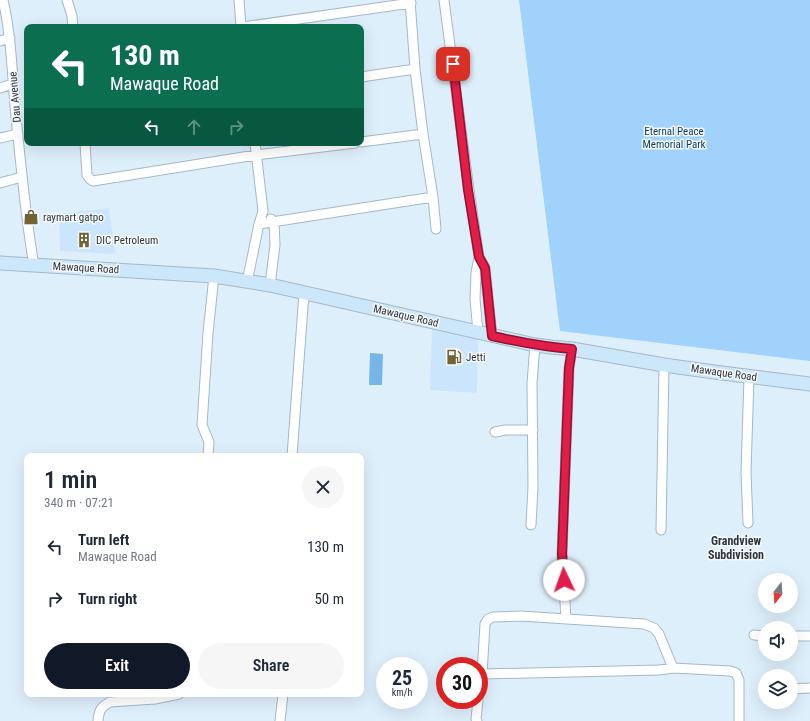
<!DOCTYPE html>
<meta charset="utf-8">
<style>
body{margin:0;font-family:"Roboto Condensed",sans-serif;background:#f6f6f7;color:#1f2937;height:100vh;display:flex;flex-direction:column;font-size:15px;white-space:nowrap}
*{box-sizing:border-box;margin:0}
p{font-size:13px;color:#747a83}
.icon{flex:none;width:22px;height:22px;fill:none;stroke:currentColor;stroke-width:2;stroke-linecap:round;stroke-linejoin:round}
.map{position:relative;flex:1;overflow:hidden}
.panel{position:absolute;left:24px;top:453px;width:340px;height:244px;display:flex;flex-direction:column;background:#fff;border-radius:8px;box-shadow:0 4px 16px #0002}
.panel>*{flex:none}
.hud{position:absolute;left:24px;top:24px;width:340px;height:122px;border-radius:8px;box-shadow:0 4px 16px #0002;background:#0b6e4f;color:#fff;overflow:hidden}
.needle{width:26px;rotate:197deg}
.buttons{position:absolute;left:758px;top:573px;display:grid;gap:8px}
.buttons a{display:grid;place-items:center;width:40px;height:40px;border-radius:50%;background:#fff;box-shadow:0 4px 16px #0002;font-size:20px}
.speed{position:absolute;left:376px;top:657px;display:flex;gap:8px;font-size:20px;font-weight:700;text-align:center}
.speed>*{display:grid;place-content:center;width:52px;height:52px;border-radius:50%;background:#fff;box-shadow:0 4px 16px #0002;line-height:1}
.speed small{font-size:10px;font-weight:400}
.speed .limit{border:6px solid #d22;background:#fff;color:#111}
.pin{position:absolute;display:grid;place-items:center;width:34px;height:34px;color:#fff;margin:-17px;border-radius:8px;box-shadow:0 2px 6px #0006}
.me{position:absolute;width:44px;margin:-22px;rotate:357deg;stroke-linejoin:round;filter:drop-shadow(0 0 3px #0008)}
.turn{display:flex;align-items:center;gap:14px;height:84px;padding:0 20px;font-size:18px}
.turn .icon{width:52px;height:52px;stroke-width:2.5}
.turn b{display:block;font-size:28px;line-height:34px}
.lanes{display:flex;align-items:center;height:38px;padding:0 20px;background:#0003;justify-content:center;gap:20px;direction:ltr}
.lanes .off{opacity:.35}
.round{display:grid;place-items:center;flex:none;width:42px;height:42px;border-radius:21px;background:#f6f6f7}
.summary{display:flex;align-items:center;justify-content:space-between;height:68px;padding:0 20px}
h1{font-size:24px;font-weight:600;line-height:30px}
.button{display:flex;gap:8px;margin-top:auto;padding:8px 20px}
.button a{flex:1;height:46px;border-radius:24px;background:#111827;color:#fff;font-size:16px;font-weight:600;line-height:46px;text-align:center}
.button a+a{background:#f6f6f7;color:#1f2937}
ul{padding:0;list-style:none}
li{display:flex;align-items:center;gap:12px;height:52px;padding:0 20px}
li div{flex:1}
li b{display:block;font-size:15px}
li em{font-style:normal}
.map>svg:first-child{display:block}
</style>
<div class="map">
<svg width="810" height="721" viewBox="0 0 810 721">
<rect width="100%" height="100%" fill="#deeffc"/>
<path fill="#cbe6fc" d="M 109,208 L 115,254 L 60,251 L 59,214 Z
M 432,329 L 478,338 L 477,393 L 430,390 Z"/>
<path fill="#a0d2fb" d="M 519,0 L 810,0 L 810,361 L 560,331 Z"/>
<path fill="#75b5e8" d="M 370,353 L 383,354 L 382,385 L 369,385 Z"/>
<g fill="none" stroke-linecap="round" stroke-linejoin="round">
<g stroke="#a4b8c8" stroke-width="11">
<path id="street" d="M 3,0 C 11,34 12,70 15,106 C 20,159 25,213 34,266
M 67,0 L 72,16 L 73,27
M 239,0 L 241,27
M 444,0 L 469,190 L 479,257 L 476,273 L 475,299 L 478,332
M 243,27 L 411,3
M 0,41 L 10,38
M 361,77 L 415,69
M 0,88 L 13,84
M 0,138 L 18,134
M 361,142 L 423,134
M 85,143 L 87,175 L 90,179 L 93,181 L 256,155 L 355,143
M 0,183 L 22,177
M 433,197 L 436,229
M 259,224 L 433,197 L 423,134 L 415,69 L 410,0
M 479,257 L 485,268 L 492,336
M 247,282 L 259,224 L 263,211 L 255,143
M 270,285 L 275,245 L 274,222 L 271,219
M 495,432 L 505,430 L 533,430
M 208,456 L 209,442 L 202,425 L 208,333 L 214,276
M 292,456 L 304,293
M 748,523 L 746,472 L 749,377
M 531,525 L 533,487 L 532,383 L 535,345
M 661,530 L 664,365
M 566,619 L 562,554 L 569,368 L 572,349
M 754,635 L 765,636
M 791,636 L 810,636
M 482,674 L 659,670 L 673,668 L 730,671 L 736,673 L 739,680 L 739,721
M 791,689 L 810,688
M 479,695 L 482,674 L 485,624 L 488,619 L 493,617 L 521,616 L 644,624 L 654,628 L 659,634 L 673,668
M 98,721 C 99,710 101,707 110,702 L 155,699 L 179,694
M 280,721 L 283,694
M 477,721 L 476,719 L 478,700"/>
</g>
<g stroke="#a4b8c8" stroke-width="15">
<path id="secondary" d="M 0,263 L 214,276 L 270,285 L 535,345 L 551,347 L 572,349 L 664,365 L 714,372 L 810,384"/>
</g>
<use href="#street" stroke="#fff" stroke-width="9"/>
<use href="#secondary" stroke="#cce6fa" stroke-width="13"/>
</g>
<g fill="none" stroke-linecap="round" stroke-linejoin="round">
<g stroke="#92132f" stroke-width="10">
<path id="route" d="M 453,64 L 468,190 L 479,257 L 485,268 L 492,336 C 519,342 545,347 572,349 L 569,368 L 562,554 L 564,580"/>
</g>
<use href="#route" stroke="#e11d48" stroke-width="7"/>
</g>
<defs>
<g id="shop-bare" transform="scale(1.2)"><path d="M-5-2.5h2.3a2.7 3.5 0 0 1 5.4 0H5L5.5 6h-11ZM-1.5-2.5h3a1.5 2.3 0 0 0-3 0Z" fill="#726330" stroke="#f6fafd" stroke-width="2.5" paint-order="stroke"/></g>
<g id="building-bare" transform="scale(1.2)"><path d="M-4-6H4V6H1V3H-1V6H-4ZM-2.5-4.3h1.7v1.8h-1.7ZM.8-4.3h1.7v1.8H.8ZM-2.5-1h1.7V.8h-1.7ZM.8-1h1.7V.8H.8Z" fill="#726330" stroke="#f6fafd" stroke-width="2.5" paint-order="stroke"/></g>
<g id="fuel-bare" transform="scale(1.2)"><path d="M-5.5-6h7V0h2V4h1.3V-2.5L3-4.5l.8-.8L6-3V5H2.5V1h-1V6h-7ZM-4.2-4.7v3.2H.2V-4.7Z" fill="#726330" stroke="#f6fafd" stroke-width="2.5" paint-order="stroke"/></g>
</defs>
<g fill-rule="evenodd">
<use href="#shop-bare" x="31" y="217"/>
<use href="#building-bare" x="84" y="240"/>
<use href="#fuel-bare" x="454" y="357"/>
</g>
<g text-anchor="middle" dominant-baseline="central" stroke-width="3" stroke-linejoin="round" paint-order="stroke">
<g font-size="11" fill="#2d353c" stroke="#f6fafd">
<text transform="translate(15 97) rotate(-95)">Dau Avenue</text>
<text transform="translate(86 268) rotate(3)">Mawaque Road</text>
<text transform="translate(406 316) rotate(13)">Mawaque Road</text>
<text transform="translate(724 373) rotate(8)">Mawaque Road</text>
</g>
<g font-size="11" fill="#083c5d" stroke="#f6fafd">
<text x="674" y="131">Eternal Peace<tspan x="674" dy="13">Memorial Park</tspan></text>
</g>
<g font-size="11" fill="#2d353c" stroke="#f6fafd" text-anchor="start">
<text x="43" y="217">raymart gatpo</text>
<text x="96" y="240">DIC Petroleum</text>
<text x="466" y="357">Jetti</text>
</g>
<g font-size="12" font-weight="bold" fill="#2d353c" stroke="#f6fafd">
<text x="736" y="541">Grandview<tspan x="736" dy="14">Subdivision</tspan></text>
</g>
</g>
</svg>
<div class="buttons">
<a><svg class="needle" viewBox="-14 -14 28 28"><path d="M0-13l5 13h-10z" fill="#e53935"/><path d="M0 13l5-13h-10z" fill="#747a83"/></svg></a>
<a><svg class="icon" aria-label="sound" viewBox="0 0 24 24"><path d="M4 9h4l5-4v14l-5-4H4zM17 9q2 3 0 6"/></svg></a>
<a><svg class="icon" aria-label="layers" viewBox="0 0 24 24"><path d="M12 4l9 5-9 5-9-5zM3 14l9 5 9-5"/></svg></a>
</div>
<div class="speed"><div>25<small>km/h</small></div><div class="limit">30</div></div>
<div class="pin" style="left:453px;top:64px;background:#d93025"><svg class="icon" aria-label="arrive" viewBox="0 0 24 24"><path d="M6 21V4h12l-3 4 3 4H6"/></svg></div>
<svg class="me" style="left:564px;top:580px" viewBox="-20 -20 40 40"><circle r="19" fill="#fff"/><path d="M0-13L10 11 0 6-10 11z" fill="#e11d48"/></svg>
<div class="hud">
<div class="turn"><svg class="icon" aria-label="left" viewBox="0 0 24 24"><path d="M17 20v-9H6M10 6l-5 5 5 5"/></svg><div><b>130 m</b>Mawaque Road</div></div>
<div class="lanes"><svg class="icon" aria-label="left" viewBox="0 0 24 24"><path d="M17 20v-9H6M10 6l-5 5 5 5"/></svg><svg class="icon off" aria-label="ahead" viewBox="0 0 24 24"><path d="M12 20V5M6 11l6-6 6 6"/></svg><svg class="icon off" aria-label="right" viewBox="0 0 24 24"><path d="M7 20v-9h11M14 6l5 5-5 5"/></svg></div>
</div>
<section class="panel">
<div class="summary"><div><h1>1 min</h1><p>340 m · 07:21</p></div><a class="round"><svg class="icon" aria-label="close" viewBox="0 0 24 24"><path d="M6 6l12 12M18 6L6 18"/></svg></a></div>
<ul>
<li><svg class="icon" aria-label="left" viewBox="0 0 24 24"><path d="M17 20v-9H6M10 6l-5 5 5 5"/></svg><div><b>Turn left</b><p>Mawaque Road</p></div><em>130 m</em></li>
<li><svg class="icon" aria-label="right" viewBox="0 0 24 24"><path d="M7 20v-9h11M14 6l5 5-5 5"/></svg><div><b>Turn right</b></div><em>50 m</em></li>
</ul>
<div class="button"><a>Exit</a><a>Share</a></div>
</section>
</div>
